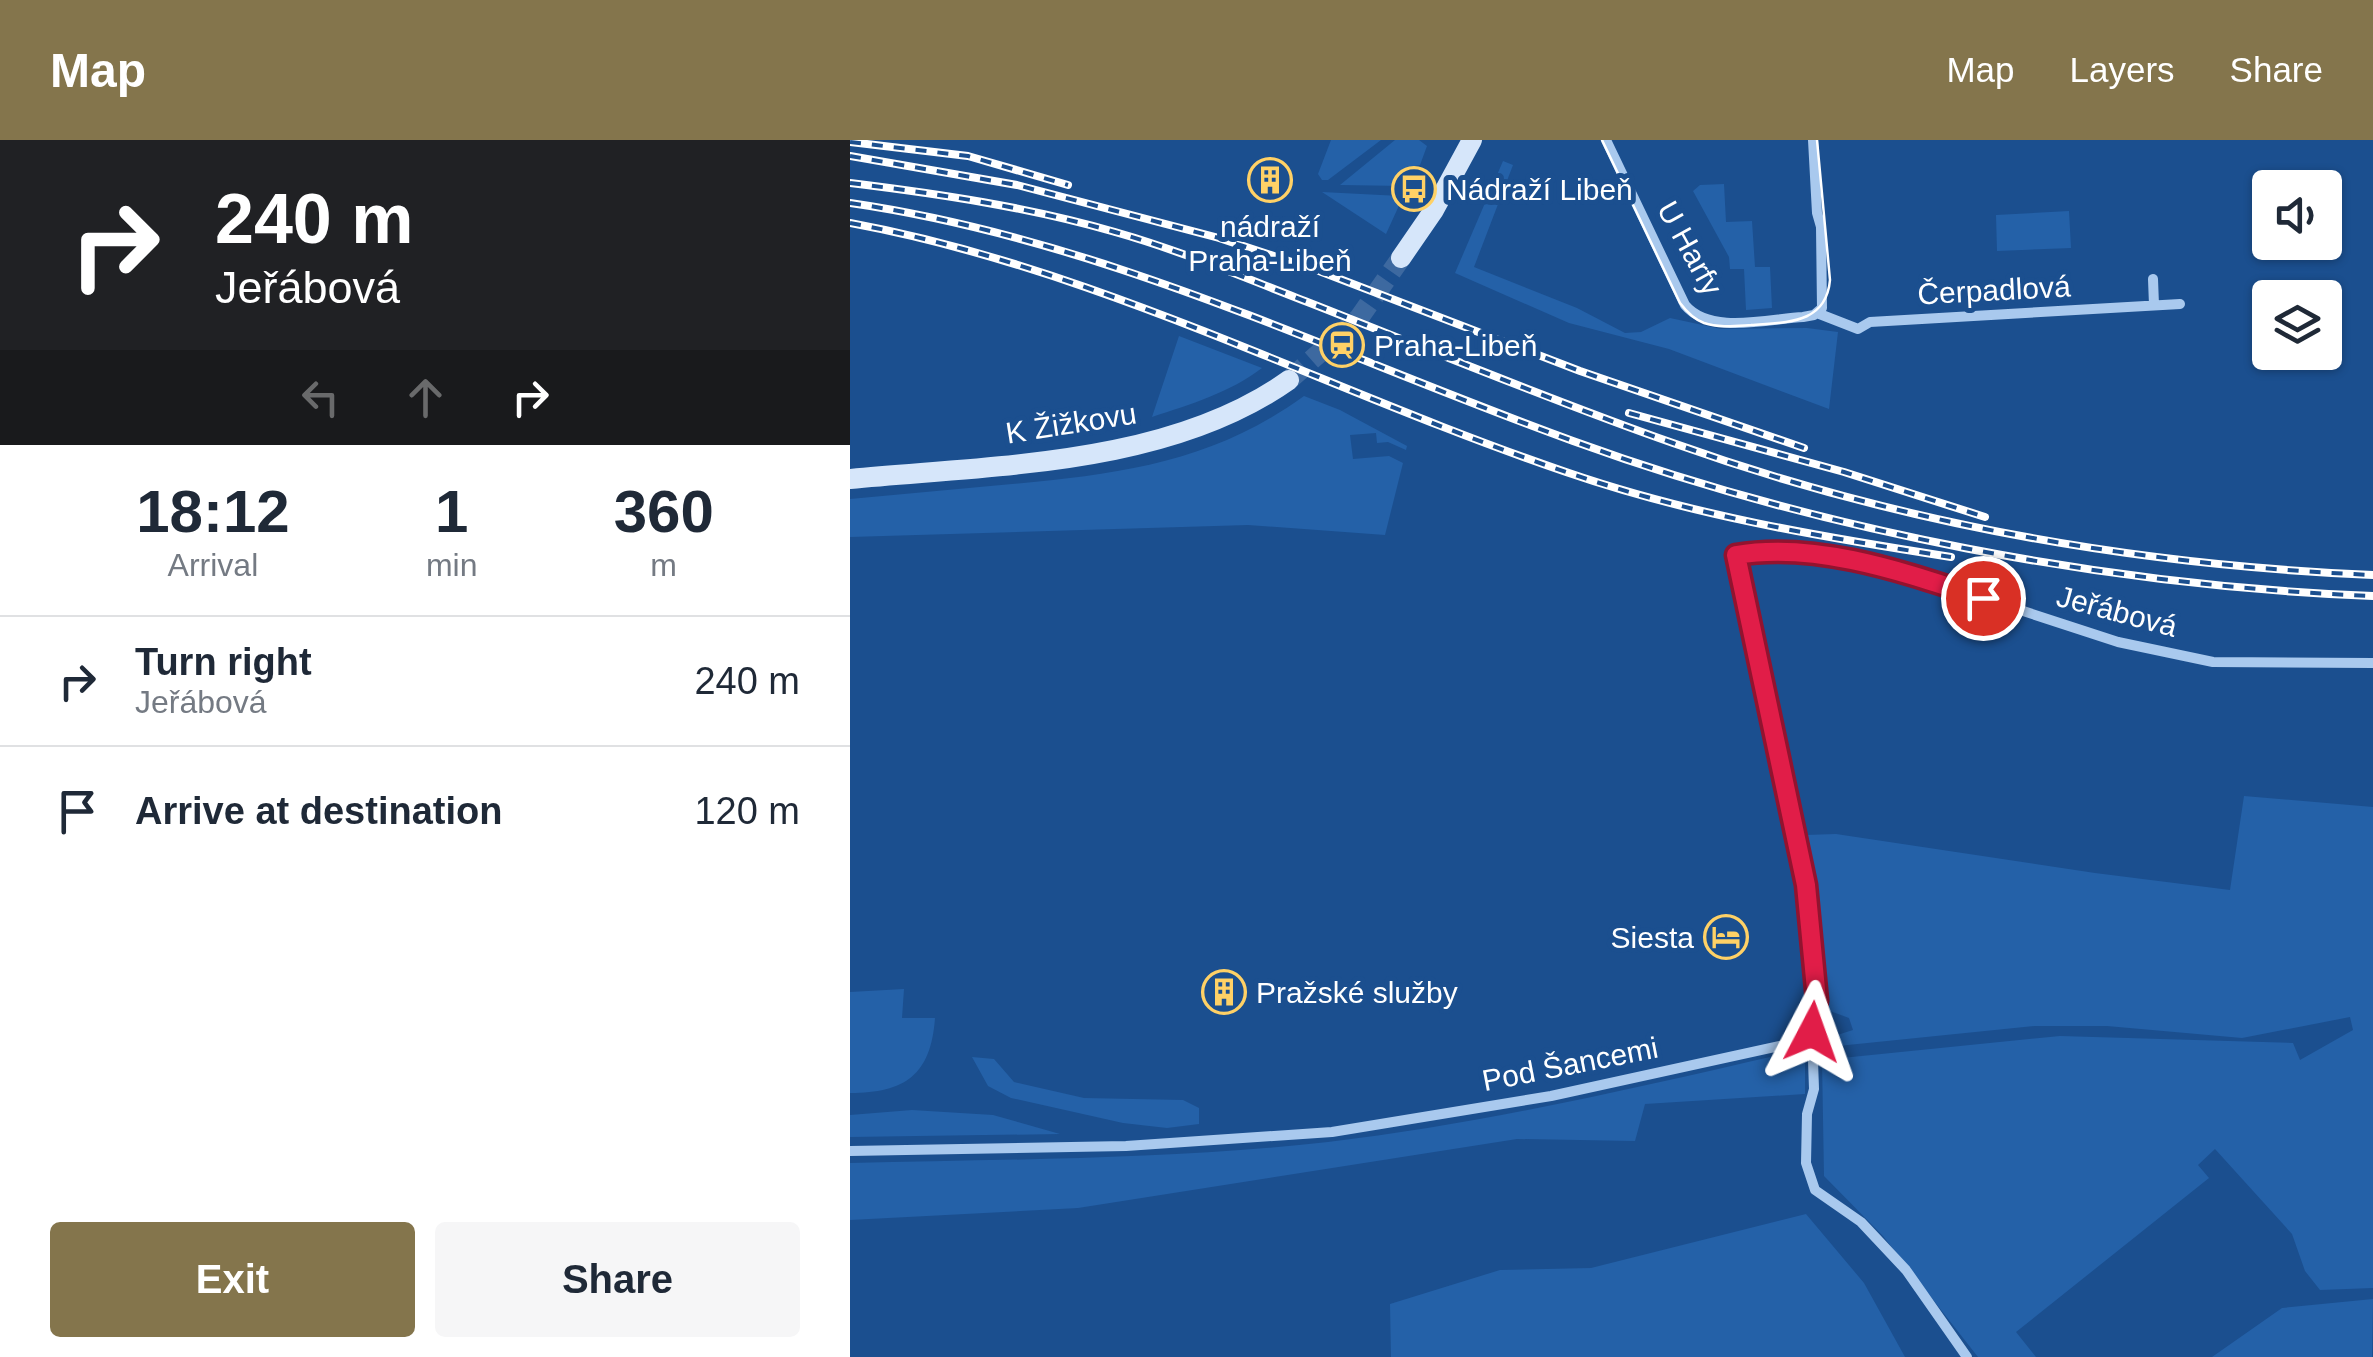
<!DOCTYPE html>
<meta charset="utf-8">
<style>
body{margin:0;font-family:Helvetica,sans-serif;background:#f6f6f7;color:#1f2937;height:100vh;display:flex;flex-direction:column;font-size:38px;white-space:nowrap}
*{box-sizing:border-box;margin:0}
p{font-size:32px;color:#747a83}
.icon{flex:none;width:55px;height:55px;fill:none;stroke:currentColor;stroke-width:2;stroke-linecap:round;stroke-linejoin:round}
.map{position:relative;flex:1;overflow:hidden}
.details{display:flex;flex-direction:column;background:#fff;width:850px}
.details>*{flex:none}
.hud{background:#202124;color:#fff;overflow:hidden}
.tools{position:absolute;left:1402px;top:30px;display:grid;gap:20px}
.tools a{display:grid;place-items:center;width:90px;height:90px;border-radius:10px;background:#fff;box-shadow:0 2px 8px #0004;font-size:50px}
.pin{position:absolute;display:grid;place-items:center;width:85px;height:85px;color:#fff;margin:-42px;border:5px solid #fff;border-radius:50%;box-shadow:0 2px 10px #0007}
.me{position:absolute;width:110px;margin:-55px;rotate:4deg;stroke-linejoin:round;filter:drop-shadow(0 0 8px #0008)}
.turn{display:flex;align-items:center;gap:35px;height:210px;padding:0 50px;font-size:45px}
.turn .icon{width:130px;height:130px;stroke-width:2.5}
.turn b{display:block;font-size:70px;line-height:85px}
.lanes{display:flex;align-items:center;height:95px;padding:0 50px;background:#0003;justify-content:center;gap:50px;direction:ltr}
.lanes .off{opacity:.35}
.eta{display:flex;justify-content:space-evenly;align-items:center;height:170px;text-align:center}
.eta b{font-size:60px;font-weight:700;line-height:70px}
.cta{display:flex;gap:20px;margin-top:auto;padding:20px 50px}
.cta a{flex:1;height:115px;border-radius:10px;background:#84754c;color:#fff;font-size:40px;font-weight:700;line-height:115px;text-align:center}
.cta a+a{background:#f6f6f7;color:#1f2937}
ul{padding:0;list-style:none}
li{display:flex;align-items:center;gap:30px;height:130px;padding:0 50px;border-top:2px solid #e0e1e3}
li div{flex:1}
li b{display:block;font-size:38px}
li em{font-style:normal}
header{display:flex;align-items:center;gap:60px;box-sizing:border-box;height:140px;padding:0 50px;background:#84754c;color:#fff}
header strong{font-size:48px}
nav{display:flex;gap:55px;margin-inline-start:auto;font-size:35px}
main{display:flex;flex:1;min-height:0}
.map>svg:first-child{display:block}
</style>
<header>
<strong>Map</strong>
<nav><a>Map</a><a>Layers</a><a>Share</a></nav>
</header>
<main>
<section class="details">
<div class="hud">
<div class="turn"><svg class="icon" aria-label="right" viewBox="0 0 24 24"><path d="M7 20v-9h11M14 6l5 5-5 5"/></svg><div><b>240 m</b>Jeřábová</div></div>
<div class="lanes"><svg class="icon off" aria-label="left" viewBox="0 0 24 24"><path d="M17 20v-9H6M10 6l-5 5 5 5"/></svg><svg class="icon off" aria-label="ahead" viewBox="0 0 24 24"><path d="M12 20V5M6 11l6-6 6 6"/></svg><svg class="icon" aria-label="right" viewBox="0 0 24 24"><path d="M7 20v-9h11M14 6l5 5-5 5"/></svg></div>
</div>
<div class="eta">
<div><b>18:12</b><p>Arrival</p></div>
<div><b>1</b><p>min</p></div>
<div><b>360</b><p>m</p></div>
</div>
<ul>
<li><svg class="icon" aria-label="right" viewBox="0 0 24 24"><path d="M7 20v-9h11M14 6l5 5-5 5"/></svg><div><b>Turn right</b><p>Jeřábová</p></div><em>240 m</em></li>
<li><svg class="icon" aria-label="arrive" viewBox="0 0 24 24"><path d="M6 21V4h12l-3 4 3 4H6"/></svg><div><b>Arrive at destination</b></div><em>120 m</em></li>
</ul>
<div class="cta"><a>Exit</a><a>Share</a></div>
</section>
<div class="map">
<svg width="1523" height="1217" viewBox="0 0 1523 1217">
<rect width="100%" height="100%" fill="#1b4f8f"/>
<path fill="#2461a8" d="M 481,0 L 531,0 L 478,40 L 472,40 L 468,34 Z
M 545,0 L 569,0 L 577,6 L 570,25 L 564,26 L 555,46 L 490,45 Z
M 653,21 L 663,25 L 624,127 L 727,168 L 775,193 L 791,192 L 820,178 L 871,189 L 957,188 L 988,192 L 979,269 L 819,209 L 719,183 L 605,133 Z
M 874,44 L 876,82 L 902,81 L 905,127 L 920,127 L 922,168 L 896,170 L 894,129 L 880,129 L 879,117 L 843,51 L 850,45 Z
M 472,52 L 550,56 L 552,59 L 536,94 Z
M 1219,71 L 1221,108 L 1147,111 L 1146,75 Z
M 329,196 L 412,228 C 379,253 341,264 302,277 Z
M 454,256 L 490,270 L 557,306 L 556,310 L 538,302 L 527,303 L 526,293 L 500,295 L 503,319 L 539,316 L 553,323 L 535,395 L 398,385 L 0,397 L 0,359 C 54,354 108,349 162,344 C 271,334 363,322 454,256 Z
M 1394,656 L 1523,667 L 1523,1148 L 1470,1150 L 1455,1131 L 1442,1094 L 1365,1009 L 1348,1025 L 1359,1038 L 1166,1192 L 1186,1217 L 1128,1217 L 1033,1096 L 974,1036 L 972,920 L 1210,896 L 1443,903 L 1450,920 L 1503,890 L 1500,877 L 1392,898 L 1257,886 L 1185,886 L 978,907 L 965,902 L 1003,890 L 999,878 L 980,871 L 973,860 L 955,695 L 986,694 L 1245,733 L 1380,750 Z
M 54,849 L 52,878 L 85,878 C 81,935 55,953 0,953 L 0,852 Z
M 955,909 L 955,954 L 795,964 L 785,1001 L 667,999 L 228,1068 L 0,1080 L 0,1023 C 159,1019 320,1020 478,1002 C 640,983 797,945 955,909 Z
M 122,917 L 144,919 L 164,942 L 234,958 L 333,960 L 349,968 L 349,984 L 317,988 L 273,983 L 161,958 L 138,946 Z
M 62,970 L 143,975 L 210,994 L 0,997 L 0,975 Z
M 956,1074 L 1014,1143 L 1055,1217 L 541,1217 L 540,1164 L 650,1130 L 741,1128 Z
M 1523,1159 L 1522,1217 L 1362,1217 L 1432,1168 Z"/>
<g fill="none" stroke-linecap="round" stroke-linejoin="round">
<path stroke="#3d69a0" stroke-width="20" stroke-dasharray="20 10" stroke-linecap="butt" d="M 439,240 L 509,178 L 551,118"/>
<path stroke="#a9c9ee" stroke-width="10" d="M 756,0 L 835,165 C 860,195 918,179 953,177 L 964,175 L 972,168 L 971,87 L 967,73 L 963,0
M 1303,139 L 1304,165
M 967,173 L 1008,189 L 1020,182 L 1330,164
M 0,1011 L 276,1006 L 482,992 L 701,956 L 939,904 L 962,892
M 1117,1217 L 1056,1130 L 1011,1082 L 965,1050 L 956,1023 L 957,974 L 964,949 L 962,892 L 967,860 L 956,745 L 886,415 L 918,410 L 1032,425 L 1268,502 L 1363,522 L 1523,523"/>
<path stroke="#d6e6fa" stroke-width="20" d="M 551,118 L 584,70 L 622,0
M 0,339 C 143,325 318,326 439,240"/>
<path stroke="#fff" stroke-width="2.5" d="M 752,0 L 830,163 C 836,171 843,179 854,183 C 869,188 885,186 901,185 C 935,182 976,185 980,140 L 967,0"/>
<g stroke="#fff" stroke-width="8">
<path id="rail" d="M 0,2 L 118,16 L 218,45
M 0,16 L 167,45 L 369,98 L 469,131 L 730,231 L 954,308
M 0,43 C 90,54 178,67 265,92 C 332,111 395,138 460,163 C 580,210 700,260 823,303 C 1047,383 1285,425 1523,435
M 0,63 C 256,100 482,214 723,301 C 971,391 1259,446 1523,456
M 0,83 C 250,129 477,251 716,332 C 841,375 971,397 1101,417
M 779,273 L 994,332 L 1135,377"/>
</g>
<use href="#rail" stroke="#1b4f8f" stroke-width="4" stroke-dasharray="11" stroke-linecap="butt"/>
</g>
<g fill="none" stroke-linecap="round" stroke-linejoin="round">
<g stroke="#92132f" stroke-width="25">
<path id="route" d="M 962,892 L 967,860 L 956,745 L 886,415 C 967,401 1056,433 1133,458"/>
</g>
<use href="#route" stroke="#e11d48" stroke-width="18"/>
</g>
<defs>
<g id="building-ring" transform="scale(2.25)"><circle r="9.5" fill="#1b4f8f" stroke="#ffd166" stroke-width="1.5"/><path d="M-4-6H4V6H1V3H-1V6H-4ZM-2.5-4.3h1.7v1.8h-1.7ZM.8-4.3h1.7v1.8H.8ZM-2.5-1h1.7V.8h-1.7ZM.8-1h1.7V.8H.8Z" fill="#ffd166"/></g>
<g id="bus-ring" transform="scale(2.25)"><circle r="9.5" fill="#1b4f8f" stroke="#ffd166" stroke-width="1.5"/><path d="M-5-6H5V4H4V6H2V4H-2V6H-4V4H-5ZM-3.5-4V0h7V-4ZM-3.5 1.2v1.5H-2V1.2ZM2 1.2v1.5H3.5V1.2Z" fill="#ffd166"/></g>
<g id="station-ring" transform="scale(2.25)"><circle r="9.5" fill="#1b4f8f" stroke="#ffd166" stroke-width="1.5"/><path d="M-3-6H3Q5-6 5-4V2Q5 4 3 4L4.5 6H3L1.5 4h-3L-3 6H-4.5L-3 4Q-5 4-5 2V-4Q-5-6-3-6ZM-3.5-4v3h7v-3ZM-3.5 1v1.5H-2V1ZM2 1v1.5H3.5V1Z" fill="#ffd166"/></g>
<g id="hotel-ring" transform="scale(2.25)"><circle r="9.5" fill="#1b4f8f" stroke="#ffd166" stroke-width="1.5"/><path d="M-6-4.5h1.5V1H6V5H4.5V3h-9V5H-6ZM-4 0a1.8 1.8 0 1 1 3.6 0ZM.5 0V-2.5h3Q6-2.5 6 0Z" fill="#ffd166"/></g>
</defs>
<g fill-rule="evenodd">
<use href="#building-ring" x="420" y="40"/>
<use href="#bus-ring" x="564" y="49"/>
<use href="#station-ring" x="492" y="205"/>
<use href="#hotel-ring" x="876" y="797"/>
<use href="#building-ring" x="374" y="852"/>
</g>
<g text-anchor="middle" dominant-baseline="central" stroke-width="10" stroke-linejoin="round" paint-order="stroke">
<g font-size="30" fill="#fff" stroke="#1b4f8f" text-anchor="start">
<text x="596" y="49">Nádraží Libeň</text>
<text x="420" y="86" text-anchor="middle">nádraží<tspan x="420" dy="34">Praha-Libeň</tspan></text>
<text x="524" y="205">Praha-Libeň</text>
<text x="844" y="797" text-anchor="end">Siesta</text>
<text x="406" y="852">Pražské služby</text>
</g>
<g font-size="30" fill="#fff" stroke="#1b4f8f">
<text transform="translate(840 108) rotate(61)">U Harfy</text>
<text transform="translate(1144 150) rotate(-3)">Čerpadlová</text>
<text transform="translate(221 283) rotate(-9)">K Žižkovu</text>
<text transform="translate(1267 471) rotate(15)">Jeřábová</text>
<text transform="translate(720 924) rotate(-11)">Pod Šancemi</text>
</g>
</g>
</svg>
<div class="tools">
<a><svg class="icon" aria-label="sound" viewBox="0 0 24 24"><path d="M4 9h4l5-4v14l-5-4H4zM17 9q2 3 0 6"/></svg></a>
<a><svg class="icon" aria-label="layers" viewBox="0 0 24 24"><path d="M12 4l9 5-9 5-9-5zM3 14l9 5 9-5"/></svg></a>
</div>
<div class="pin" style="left:1133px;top:458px;background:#d93025"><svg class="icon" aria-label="arrive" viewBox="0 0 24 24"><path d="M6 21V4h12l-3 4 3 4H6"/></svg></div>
<svg class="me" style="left:962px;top:892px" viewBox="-20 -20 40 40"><path d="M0-17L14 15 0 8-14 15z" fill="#e11d48" stroke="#fff" stroke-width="4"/></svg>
</div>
</main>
